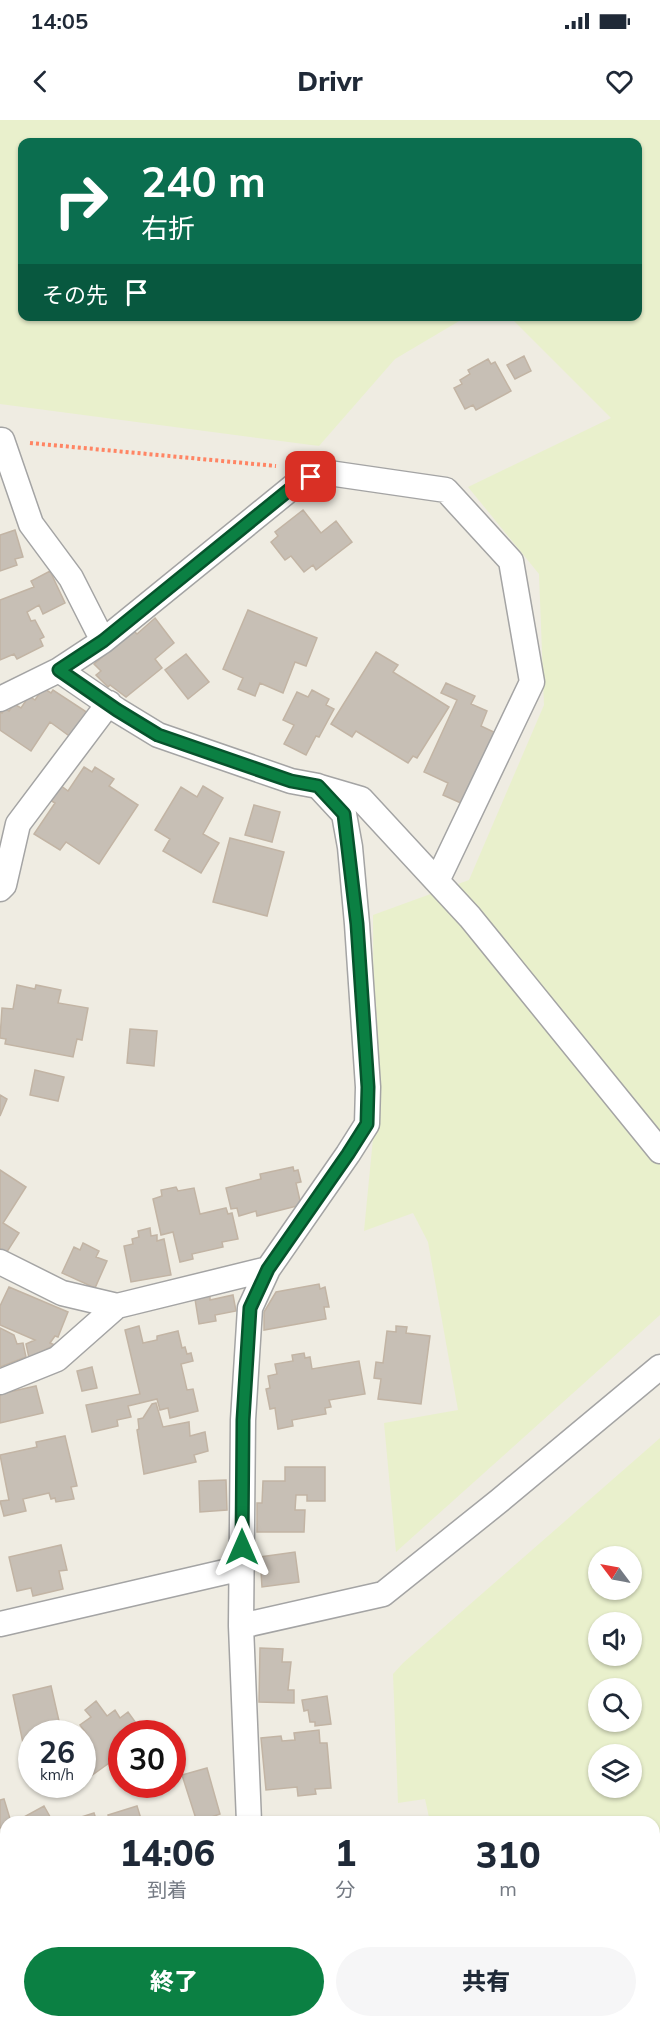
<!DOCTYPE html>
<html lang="ja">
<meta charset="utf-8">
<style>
body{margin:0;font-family:Mulish,"Noto Sans JP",sans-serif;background:#f6f6f7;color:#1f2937;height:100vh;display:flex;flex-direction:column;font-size:22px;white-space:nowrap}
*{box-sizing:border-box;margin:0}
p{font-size:20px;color:#747a83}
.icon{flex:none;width:33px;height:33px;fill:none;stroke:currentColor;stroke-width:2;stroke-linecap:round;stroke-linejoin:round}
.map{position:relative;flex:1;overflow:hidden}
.drawer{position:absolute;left:0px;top:1696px;width:660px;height:212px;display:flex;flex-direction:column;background:#fff;border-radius:18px 18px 0 0;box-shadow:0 2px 4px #0004}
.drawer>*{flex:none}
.top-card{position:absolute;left:18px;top:18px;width:624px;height:183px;border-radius:12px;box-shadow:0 2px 4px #0004;background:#0b6e4f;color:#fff;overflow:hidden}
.needle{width:39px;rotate:302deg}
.controls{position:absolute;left:588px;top:1426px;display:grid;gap:12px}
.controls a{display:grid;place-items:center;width:54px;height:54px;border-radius:50%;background:#fff;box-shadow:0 2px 4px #0004;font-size:30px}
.speed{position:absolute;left:18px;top:1600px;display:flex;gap:12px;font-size:30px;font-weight:700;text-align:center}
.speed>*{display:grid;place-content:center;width:78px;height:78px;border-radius:50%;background:#fff;box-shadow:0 2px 4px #0004;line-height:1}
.speed small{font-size:15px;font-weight:400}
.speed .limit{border:9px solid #d22;background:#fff;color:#111}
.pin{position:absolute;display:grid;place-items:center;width:51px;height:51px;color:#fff;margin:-26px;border-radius:12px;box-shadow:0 3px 9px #0006}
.me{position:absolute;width:66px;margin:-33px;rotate:0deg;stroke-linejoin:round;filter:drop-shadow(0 0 4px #0008)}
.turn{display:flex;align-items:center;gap:21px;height:126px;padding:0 24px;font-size:27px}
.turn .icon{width:78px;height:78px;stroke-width:2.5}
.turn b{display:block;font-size:42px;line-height:51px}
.then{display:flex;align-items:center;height:57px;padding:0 24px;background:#0003;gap:12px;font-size:22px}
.eta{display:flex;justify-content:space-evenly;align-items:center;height:102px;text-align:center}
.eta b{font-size:36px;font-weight:800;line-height:42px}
.button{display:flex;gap:12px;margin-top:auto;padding:12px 24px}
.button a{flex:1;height:69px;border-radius:36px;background:#0b8043;color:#fff;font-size:24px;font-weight:800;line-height:69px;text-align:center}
.button a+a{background:#f6f6f7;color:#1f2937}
.status{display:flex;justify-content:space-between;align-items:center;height:42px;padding:0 30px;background:#fff;direction:ltr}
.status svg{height:16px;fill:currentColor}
header{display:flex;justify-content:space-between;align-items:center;height:78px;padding:0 24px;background:#fff;font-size:27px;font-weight:800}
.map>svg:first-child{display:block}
</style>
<div class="status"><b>14:05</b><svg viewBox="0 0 49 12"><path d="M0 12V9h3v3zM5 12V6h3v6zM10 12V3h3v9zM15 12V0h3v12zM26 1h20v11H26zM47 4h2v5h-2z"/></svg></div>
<header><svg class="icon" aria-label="back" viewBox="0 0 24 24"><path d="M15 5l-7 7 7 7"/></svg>Drivr<svg class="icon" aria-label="heart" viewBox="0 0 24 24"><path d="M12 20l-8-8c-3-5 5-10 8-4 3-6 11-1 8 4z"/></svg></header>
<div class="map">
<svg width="660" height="1907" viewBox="0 0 660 1907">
<rect width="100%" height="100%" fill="#efece2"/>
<path fill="#e9f0cc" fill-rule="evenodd" d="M 0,0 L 660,0 L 660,1195 L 396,1432 L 384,1303 L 458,1290 L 428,1122 L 413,1093 L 364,1111 L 374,1008 L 373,795 L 469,760 L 544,585 L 539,454 L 468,367 L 611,298 L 510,197 L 638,196 L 638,22 L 22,22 L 22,196 L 466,197 L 395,239 L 319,326 L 0,284 Z
M 660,1318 L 660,1907 L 318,1907 L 317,1902 L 654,1902 L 654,1702 L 430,1702 L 425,1679 L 398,1683 L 393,1554 L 403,1543 ZM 598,1437 L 632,1437 L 632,1470 L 598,1470 ZM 598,1503 L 632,1503 L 632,1536 L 598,1536 ZM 598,1569 L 632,1569 L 632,1602 L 598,1602 ZM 598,1635 L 632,1635 L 632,1668 L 598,1668 Z
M 6,1830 L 6,1902 L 83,1902 L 83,1907 L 0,1907 L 0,1833 Z"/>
<path fill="#c7bfb5" stroke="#c2b4a4" stroke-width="1.5" d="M 524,236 L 531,251 L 515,259 L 507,245 Z
M 488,239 L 491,244 L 495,242 L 511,271 L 476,290 L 473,285 L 465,289 L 454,268 L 462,264 L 460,260 L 470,254 L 468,250 Z
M 303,390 L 321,413 L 336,401 L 352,422 L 316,450 L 313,445 L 304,452 L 291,436 L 285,440 L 271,422 L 278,416 L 275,412 Z
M 15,410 L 23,437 L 15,439 L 17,445 L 0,451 L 0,415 Z
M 50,451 L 65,483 L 43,494 L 39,485 L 27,492 L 31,501 L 35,500 L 44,517 L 40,519 L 43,526 L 17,539 L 14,534 L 0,540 L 0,480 L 34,467 L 31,461 Z
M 248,490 L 317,518 L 306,546 L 295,542 L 283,573 L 260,563 L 255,576 L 238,569 L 243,558 L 223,549 Z
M 155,498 L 174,523 L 155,539 L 162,548 L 126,577 L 110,565 L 108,567 L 96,555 L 101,551 L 94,544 L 134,511 L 137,514 Z
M 376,532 L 398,545 L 393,552 L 449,587 L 417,638 L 413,636 L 408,643 L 356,611 L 352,617 L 331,604 Z
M 186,534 L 209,562 L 188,579 L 165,550 Z
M 446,563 L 475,576 L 471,584 L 487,591 L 481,606 L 496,613 L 463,684 L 443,675 L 448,663 L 424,652 L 457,580 L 441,573 Z
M 43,568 L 51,573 L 53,570 L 88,593 L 72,618 L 50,602 L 31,631 L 0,610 L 0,592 L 2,593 L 5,589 L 9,591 L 14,584 L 21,588 L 29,576 L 35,580 Z
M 312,570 L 329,579 L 326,585 L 334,589 L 319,617 L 316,616 L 306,635 L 284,624 L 294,605 L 283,600 L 297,572 L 308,577 Z
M 84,647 L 92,652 L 95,647 L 114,659 L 109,666 L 138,685 L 99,744 L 66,722 L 60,730 L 34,714 L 55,683 L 50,680 L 60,665 L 68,671 Z
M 203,666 L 223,678 L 203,714 L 219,723 L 201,753 L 163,731 L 170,719 L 155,710 L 181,667 L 197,677 Z
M 254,685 L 280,692 L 272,722 L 245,715 Z
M 230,718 L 284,732 L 267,796 L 213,782 Z
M 17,865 L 35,869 L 36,865 L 61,870 L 58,883 L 88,888 L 82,920 L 77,919 L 73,937 L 5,924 L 6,919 L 0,918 L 2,888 L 13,889 Z
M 130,909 L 157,911 L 154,946 L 127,943 Z
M 35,950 L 64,957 L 58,981 L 30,975 Z
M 0,975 L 7,979 L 0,996 Z
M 293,1047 L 294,1051 L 298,1050 L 301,1062 L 296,1063 L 301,1085 L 257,1096 L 256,1091 L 239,1096 L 237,1088 L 231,1089 L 226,1068 L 261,1059 L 260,1054 Z
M 0,1050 L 26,1067 L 3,1103 L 19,1113 L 5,1135 L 0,1131 Z
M 176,1067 L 178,1071 L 194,1068 L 200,1094 L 226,1088 L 228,1094 L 232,1093 L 238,1119 L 222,1122 L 223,1127 L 192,1134 L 193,1139 L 180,1142 L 173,1112 L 161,1115 L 153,1079 L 162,1076 L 161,1070 Z
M 150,1108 L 151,1116 L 157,1115 L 157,1121 L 164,1119 L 171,1155 L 131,1162 L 124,1126 L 133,1124 L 132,1119 L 139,1117 L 138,1111 Z
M 83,1123 L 99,1131 L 96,1137 L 107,1141 L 95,1168 L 62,1153 L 74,1127 L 80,1130 Z
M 319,1164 L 320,1169 L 325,1167 L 329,1187 L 324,1187 L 326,1199 L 264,1210 L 264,1192 L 276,1172 Z
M 9,1167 L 68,1192 L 58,1217 L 55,1216 L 50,1223 L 55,1225 L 29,1238 L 26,1224 L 35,1220 L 0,1205 L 0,1186 Z
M 233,1175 L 236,1191 L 215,1195 L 216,1201 L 199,1204 L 195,1179 L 210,1176 L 210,1180 Z
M 139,1206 L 143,1223 L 157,1220 L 157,1216 L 178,1211 L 182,1228 L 185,1227 L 187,1234 L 191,1233 L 193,1241 L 181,1244 L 187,1270 L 193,1269 L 198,1291 L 170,1298 L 168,1288 L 160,1290 L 157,1279 L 128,1286 L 131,1297 L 117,1300 L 118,1306 L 92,1312 L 86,1285 L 140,1274 L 125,1210 Z
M 396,1206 L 407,1207 L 406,1213 L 430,1216 L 421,1284 L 378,1279 L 381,1259 L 374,1258 L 376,1242 L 383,1243 L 387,1211 L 396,1212 Z
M 0,1208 L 14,1215 L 17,1224 L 23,1223 L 26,1237 L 0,1247 Z
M 304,1233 L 305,1238 L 310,1237 L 312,1249 L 359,1241 L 365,1274 L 329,1280 L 331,1287 L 325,1288 L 326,1294 L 292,1300 L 293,1306 L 278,1309 L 275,1288 L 270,1289 L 266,1269 L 270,1268 L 268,1256 L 277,1254 L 275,1244 L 293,1241 L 292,1235 Z
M 92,1247 L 97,1268 L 82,1271 L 77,1251 Z
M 36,1266 L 43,1293 L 0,1303 L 0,1274 Z
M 156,1283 L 163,1307 L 189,1302 L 190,1316 L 205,1312 L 208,1331 L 194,1335 L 196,1342 L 144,1354 L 137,1310 L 139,1309 L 138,1299 L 143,1298 L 152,1284 Z
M 65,1316 L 77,1366 L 71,1367 L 74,1379 L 56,1382 L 55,1378 L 51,1379 L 49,1373 L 23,1379 L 26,1391 L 4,1396 L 0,1381 L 9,1380 L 0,1335 L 37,1327 L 36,1322 Z
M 285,1347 L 325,1347 L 325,1381 L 307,1381 L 307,1375 L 296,1375 L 295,1390 L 305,1390 L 304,1412 L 257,1412 L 257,1383 L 262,1383 L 263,1361 L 285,1361 Z
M 226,1360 L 227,1390 L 200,1392 L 199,1361 Z
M 61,1425 L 67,1450 L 59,1451 L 63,1469 L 33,1476 L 31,1468 L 17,1471 L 9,1437 Z
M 295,1432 L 299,1462 L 262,1467 L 260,1437 Z
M 260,1528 L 283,1529 L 282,1542 L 291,1542 L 288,1570 L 294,1570 L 294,1583 L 259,1582 Z
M 51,1566 L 62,1614 L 32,1614 L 32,1621 L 23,1623 L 13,1575 Z
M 327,1576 L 331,1604 L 315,1606 L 315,1602 L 310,1602 L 308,1590 L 304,1591 L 302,1580 Z
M 96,1581 L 107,1596 L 115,1590 L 120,1598 L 128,1592 L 144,1614 L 122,1614 L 122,1640 L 119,1636 L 91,1656 L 88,1651 L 82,1655 L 82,1616 L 86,1613 L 80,1605 L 91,1597 L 85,1590 Z
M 319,1610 L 320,1623 L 327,1623 L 331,1668 L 315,1669 L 316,1674 L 298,1676 L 297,1667 L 266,1670 L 261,1618 L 281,1616 L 282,1621 L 295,1620 L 294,1613 Z
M 207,1648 L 220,1694 L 197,1702 L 182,1655 Z
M 140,1665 L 165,1665 L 152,1674 L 150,1671 L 146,1674 Z
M 4,1679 L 11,1702 L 6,1702 L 6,1706 L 0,1708 L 0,1680 Z
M 44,1686 L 53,1702 L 24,1702 L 22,1698 Z
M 137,1686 L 142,1702 L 110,1702 L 108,1695 Z
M 94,1693 L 97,1702 L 73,1702 L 72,1700 Z
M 170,1902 L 198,1902 L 199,1907 L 175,1907 L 175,1905 L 171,1905 Z"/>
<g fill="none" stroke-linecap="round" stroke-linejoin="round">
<g stroke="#a4a4a4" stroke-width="27">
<path id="street" d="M 0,320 L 2,320 L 31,404 L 71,458 L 103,521 L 59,550 L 0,579
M 103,521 L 300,361 L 322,352 L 446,370 L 511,441 L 532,562 L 437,761
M 59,550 L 117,590 L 158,615 L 291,661 L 318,666 L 344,694 L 350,727 L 357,804 L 368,967 L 367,1004 L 348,1034 L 268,1149 L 250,1188 L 243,1300 L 241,1506 L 249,1702
M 320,667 L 361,679 L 470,797 L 660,1031
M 0,769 L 4,765 L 18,704 L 109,583
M 0,1142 L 62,1173 L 117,1186
M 0,1262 L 57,1239 L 117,1186 L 268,1149
M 0,1504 L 242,1448
M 241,1506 L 383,1474 L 499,1381 L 660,1247
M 0,1786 L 6,1784
M 284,1902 L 285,1907"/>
</g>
<path stroke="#ff8564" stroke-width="4" stroke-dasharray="3 3" stroke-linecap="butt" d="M 30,323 L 276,346"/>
<use href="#street" stroke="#fff" stroke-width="24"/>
</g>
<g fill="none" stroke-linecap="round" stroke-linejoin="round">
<g stroke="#07532c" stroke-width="15">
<path id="route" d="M 242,1427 L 243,1300 L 250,1188 L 268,1149 L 348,1034 L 367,1004 L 368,967 L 357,804 L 344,694 L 318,666 L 291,661 L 158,615 L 117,590 L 59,550 L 103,521 L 300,361 L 311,357"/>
</g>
<use href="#route" stroke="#0b8043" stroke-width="10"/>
</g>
</svg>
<div class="controls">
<a><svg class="needle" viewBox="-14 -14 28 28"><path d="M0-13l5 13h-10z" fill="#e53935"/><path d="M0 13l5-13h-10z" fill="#747a83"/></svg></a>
<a><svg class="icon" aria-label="sound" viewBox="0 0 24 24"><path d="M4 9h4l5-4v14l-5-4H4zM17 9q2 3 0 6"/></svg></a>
<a><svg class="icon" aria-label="search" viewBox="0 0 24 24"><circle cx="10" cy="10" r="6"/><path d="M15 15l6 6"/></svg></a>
<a><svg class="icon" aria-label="layers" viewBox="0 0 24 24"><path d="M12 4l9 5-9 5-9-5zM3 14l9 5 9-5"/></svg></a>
</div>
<div class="speed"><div>26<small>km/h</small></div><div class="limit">30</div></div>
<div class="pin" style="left:311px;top:357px;background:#d93025"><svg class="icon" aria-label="arrive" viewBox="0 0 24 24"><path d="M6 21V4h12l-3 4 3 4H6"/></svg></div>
<svg class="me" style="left:242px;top:1427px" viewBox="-20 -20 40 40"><path d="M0-17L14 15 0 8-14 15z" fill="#0b8043" stroke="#fff" stroke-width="4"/></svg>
<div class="top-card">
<div class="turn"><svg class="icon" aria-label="right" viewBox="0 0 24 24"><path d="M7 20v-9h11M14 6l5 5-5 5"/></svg><div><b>240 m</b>右折</div></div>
<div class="then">その先<svg class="icon" aria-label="arrive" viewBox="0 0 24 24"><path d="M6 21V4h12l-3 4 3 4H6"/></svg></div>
</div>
<section class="drawer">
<div class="eta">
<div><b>14:06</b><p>到着</p></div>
<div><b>1</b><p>分</p></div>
<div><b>310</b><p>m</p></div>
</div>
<div class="button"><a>終了</a><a>共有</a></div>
</section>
</div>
